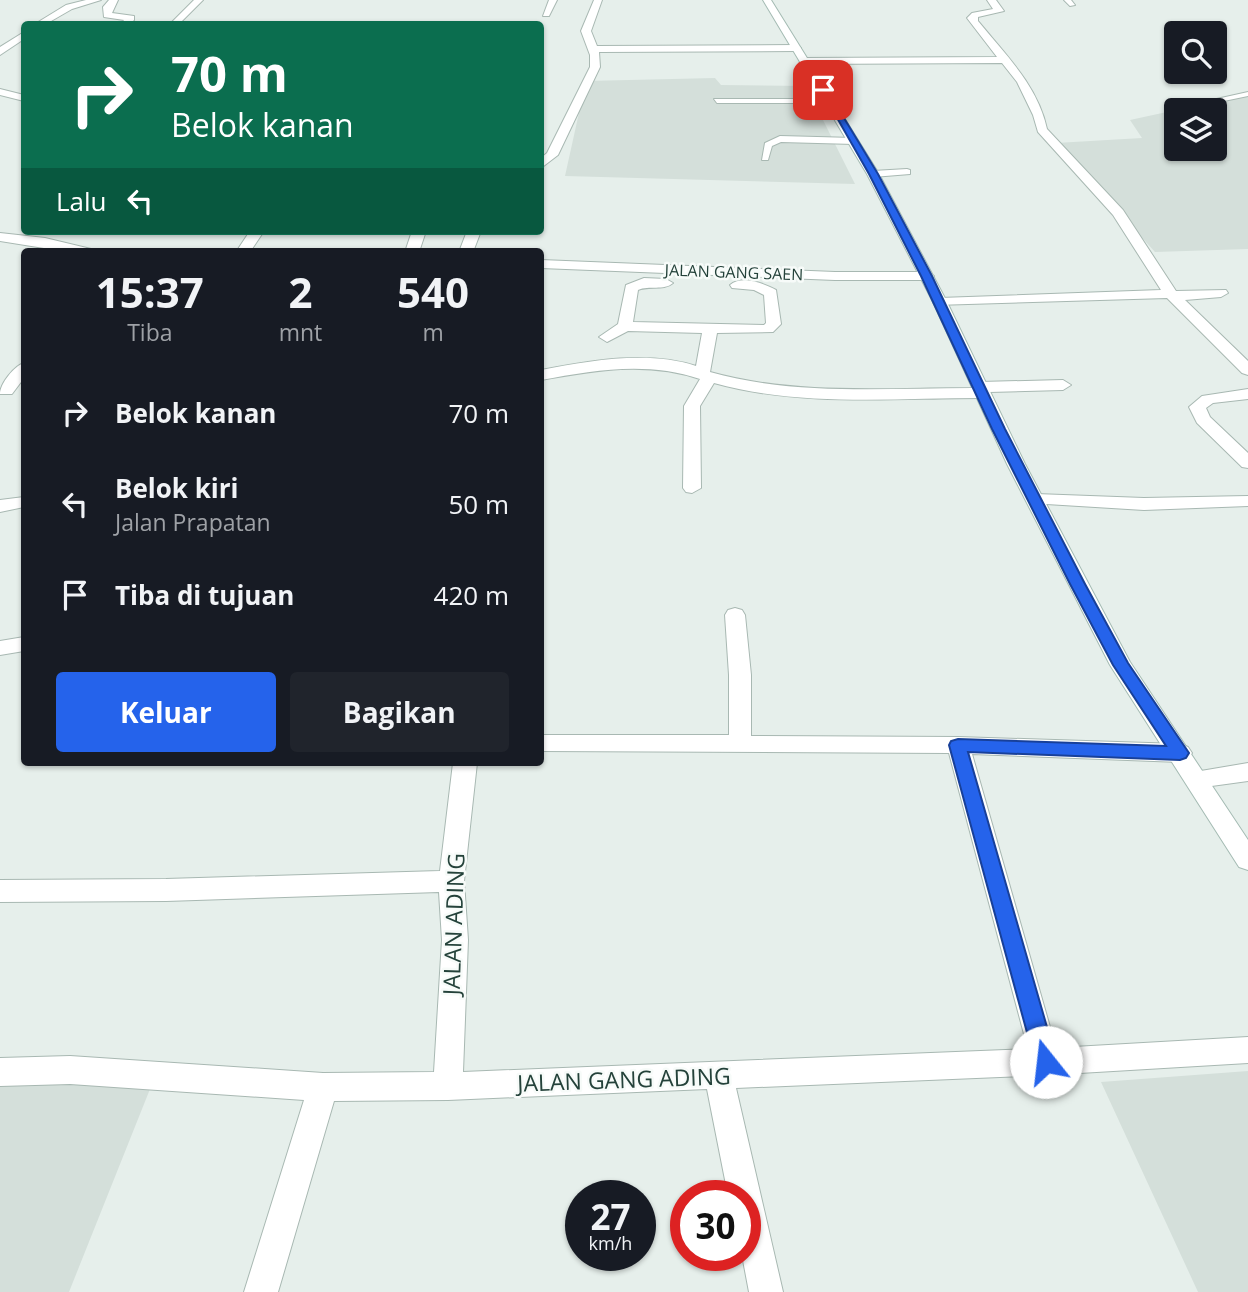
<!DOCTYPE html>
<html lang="id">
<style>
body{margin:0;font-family:"Open Sans",sans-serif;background:#20242c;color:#f1f3f6;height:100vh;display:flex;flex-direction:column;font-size:26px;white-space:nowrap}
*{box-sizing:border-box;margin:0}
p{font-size:23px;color:#9ea1a6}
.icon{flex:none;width:38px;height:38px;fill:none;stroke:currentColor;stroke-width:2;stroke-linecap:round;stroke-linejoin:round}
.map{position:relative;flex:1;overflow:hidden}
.panel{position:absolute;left:21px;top:248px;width:523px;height:518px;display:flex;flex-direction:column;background:#171b24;border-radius:7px;box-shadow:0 2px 5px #0004}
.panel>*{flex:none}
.top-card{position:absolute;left:21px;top:21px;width:523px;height:214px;border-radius:7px;box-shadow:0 2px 5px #0004;background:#0b6e4f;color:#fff;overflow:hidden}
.fabs{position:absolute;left:1164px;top:21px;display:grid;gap:14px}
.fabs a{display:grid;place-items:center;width:63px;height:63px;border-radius:7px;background:#171b24;box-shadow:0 2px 5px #0004;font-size:35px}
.speed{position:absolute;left:565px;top:1180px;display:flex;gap:14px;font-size:35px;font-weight:700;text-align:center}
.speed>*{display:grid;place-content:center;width:91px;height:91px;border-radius:50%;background:#171b24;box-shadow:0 2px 5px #0004;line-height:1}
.speed small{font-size:18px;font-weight:400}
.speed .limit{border:10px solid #d22;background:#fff;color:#111}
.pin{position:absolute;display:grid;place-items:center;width:60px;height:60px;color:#fff;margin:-30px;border-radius:14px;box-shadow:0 4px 10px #0006}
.me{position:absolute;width:77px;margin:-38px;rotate:344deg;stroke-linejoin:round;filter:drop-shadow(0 0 5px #0008)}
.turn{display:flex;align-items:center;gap:24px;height:147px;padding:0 35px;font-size:32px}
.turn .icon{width:91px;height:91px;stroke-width:2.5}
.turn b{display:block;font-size:49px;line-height:60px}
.then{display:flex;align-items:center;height:66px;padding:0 35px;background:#0003;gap:14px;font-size:26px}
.eta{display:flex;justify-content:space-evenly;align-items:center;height:119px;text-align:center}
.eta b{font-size:42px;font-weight:700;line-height:49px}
.action{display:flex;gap:14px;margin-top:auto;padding:14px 35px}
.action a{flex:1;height:80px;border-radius:7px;background:#2563eb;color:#fff;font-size:28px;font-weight:700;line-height:80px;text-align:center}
.action a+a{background:#20242c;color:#f1f3f6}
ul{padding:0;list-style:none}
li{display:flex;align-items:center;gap:21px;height:91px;padding:0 35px}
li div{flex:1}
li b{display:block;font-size:26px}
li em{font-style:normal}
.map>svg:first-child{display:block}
</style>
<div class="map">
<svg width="1248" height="1292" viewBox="0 0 1248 1292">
<rect width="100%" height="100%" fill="#e6efeb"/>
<path fill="#d4dfda" d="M 715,78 L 721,85 L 806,86 L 855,184 L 565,176 L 586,81 Z
M 1248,96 L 1248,249 L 1155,252 L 1056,143 L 1142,138 L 1130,120 L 1176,110 L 1176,149 L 1214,149 L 1214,110 L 1176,110 Z
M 1248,1071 L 1248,1292 L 1198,1292 L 1101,1082 Z
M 0,1078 L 154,1079 L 69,1292 L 0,1292 Z"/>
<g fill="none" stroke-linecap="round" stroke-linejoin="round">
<g stroke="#a8b8b2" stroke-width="2">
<path id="lane" d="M 1064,0 L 1071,0 L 1075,5 L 1070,6 Z
M 1248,92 L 1248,96 L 1171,112 L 1167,110 Z
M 714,99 L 829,99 L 833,101 L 829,103 L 717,103 Z
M 780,136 L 854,138 L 858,141 L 854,144 L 781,142 L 772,146 L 768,160 L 762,160 L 765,143 Z
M 907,169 L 910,170 L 910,174 L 873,177 L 868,174 L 873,171 Z"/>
</g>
<g stroke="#a8b8b2" stroke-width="2">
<path id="street" d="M 86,0 L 101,0 L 72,9 L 46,24 L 35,24 L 66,5 Z
M 109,0 L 118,0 L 112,13 L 134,16 L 134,20 L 130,24 L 121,24 L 124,20 L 104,17 L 103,7 Z
M 194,0 L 203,0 L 179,24 L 170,24 Z
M 549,0 L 557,0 L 549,16 L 543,16 Z
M 594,0 L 602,0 L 591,31 L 597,46 L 796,45 L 801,48 L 796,51 L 599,52 L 600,67 L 558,155 L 541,168 L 541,158 L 547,153 L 590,67 L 590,55 L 581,31 Z
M 987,0 L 996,0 L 1004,11 L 978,17 L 978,21 C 1005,54 1038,86 1047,129 L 1123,210 L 1176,291 L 1226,290 L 1228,293 L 1221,297 L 1185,300 L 1248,361 L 1248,375 L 1242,373 L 1167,298 L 935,305 L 933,302 L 940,298 L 1161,290 L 1113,215 L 1038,132 L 1033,115 L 1017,82 L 1002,63 L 805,64 L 800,61 L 805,58 L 997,57 L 967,18 L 972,13 L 993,9 Z
M 24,32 L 24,39 L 0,55 L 0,47 Z
M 0,89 L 24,95 L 24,101 L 0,95 Z
M 250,231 L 264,231 L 250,252 L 236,252 Z
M 412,231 L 426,231 L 419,252 L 405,252 Z
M 467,231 L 481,231 L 473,252 L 459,252 Z
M 0,233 L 45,238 L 91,249 L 93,252 L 69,252 L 0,241 Z
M 541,260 L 835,272 L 927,272 L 934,276 L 927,280 L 835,280 L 541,268 Z
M 644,278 L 666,279 L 673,283 C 664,291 649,285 638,290 L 633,322 L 764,325 L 766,323 L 764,295 L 754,290 L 732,288 L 730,285 C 742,275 763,283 776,290 L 781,324 L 773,332 L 717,333 L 710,372 C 796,396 885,388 973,388 L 974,384 L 980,382 L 1063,380 L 1071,385 L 1063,390 L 989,392 L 988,396 L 982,398 C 893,398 800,407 714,383 L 700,406 L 701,488 L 692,493 L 686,492 L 683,488 L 684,406 L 700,379 C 647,361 595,370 541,380 L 541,370 C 590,361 647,350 696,366 L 702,333 L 628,331 L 607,342 L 599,337 L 618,324 L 626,285 Z
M 24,363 L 24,378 L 12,394 L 0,394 C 0,384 14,366 24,363 Z
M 1248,389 L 1248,399 L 1213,403 L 1206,408 L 1210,417 L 1248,453 L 1248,468 L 1242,467 L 1197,423 L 1189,407 L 1202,396 Z
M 1036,494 L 1144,498 L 1248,496 L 1248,506 L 1144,510 L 1030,503 L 1027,499 L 1030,495 Z
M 24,497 L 24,507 L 0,512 L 0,500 Z
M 735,608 L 742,610 L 745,615 L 751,675 L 751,736 L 958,737 L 1180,744 L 1188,747 L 1192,753 L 1188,759 L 1180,762 L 972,754 L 1056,1048 L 1248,1037 L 1248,1063 L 1046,1075 L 736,1088 L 783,1292 L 749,1292 L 742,1255 L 746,1255 L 746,1195 L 728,1195 L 707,1089 L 448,1100 L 334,1101 L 278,1292 L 244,1292 L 304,1100 L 70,1084 L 0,1086 L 0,1058 L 70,1056 L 323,1073 L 434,1072 L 442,940 L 439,892 L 166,901 L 0,902 L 0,880 L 166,879 L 440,871 L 453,763 L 477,763 L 464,881 L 468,940 L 463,1072 L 1028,1049 L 949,753 L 541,751 L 541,735 L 729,735 L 729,675 L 725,615 L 728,610 Z
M 24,637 L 24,651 L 0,655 L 0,641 Z
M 1248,763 L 1248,781 L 1197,788 L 1189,785 L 1185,779 L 1189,773 Z"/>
</g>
<g stroke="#a4bbb3" stroke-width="2">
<path id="secondary" d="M 763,0 L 771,0 L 879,174 L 947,302 L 1025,464 L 1130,662 L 1248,840 L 1248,870 L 1239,867 L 1110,665 L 1007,464 L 933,302 L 867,174 Z"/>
</g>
<use href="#lane" fill="#fff" fill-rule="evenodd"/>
<use href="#street" fill="#fff" fill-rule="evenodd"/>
<use href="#secondary" fill="#fff" fill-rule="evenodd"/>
</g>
<path fill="#2563eb" stroke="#184099" stroke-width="2" d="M 820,88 L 827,90 L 878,174 L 932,276 L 1005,429 L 1085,584 L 1128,663 L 1189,753 L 1186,758 L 1180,760 L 968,752 L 1057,1062 L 1053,1069 L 1046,1072 L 1038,1069 L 1035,1062 L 949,745 L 951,741 L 958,739 L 1166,746 L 1113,665 L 1070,584 L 992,429 L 921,276 L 869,174 Z"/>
<g text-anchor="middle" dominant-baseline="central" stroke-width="5" stroke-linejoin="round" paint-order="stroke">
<g font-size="16" fill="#24423a" stroke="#f7fbf9">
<text transform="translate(734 272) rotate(2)">JALAN GANG SAEN</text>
</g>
<g font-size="23" fill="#24423a" stroke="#f7fbf9">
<text transform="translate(453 924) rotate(-88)">JALAN ADING</text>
<text transform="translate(624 1079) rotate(-2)">JALAN GANG ADING</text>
</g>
</g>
</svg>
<div class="fabs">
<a><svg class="icon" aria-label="search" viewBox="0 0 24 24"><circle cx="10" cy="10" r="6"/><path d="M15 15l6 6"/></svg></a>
<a><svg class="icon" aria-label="layers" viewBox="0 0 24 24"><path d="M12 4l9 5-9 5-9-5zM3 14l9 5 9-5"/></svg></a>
</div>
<div class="speed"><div>27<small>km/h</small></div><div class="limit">30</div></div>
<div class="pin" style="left:823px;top:90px;background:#d93025"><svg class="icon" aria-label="arrive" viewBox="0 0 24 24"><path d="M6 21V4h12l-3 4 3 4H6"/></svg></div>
<svg class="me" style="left:1046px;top:1062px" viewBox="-20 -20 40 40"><circle r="19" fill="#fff"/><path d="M0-13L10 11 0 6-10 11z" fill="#2563eb"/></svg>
<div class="top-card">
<div class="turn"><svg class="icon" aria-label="right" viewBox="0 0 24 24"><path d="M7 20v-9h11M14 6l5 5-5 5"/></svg><div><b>70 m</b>Belok kanan</div></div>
<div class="then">Lalu<svg class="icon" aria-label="left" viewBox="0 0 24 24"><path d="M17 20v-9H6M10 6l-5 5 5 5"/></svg></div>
</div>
<section class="panel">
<div class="eta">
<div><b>15:37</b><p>Tiba</p></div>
<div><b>2</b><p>mnt</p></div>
<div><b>540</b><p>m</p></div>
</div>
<ul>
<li><svg class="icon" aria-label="right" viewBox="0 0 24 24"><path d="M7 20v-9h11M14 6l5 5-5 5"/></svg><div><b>Belok kanan</b></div><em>70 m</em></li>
<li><svg class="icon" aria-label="left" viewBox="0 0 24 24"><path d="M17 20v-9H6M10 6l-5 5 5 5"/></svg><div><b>Belok kiri</b><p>Jalan Prapatan</p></div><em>50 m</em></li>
<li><svg class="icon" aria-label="arrive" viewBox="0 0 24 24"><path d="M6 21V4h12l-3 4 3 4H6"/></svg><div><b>Tiba di tujuan</b></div><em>420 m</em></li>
</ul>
<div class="action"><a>Keluar</a><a>Bagikan</a></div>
</section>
</div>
